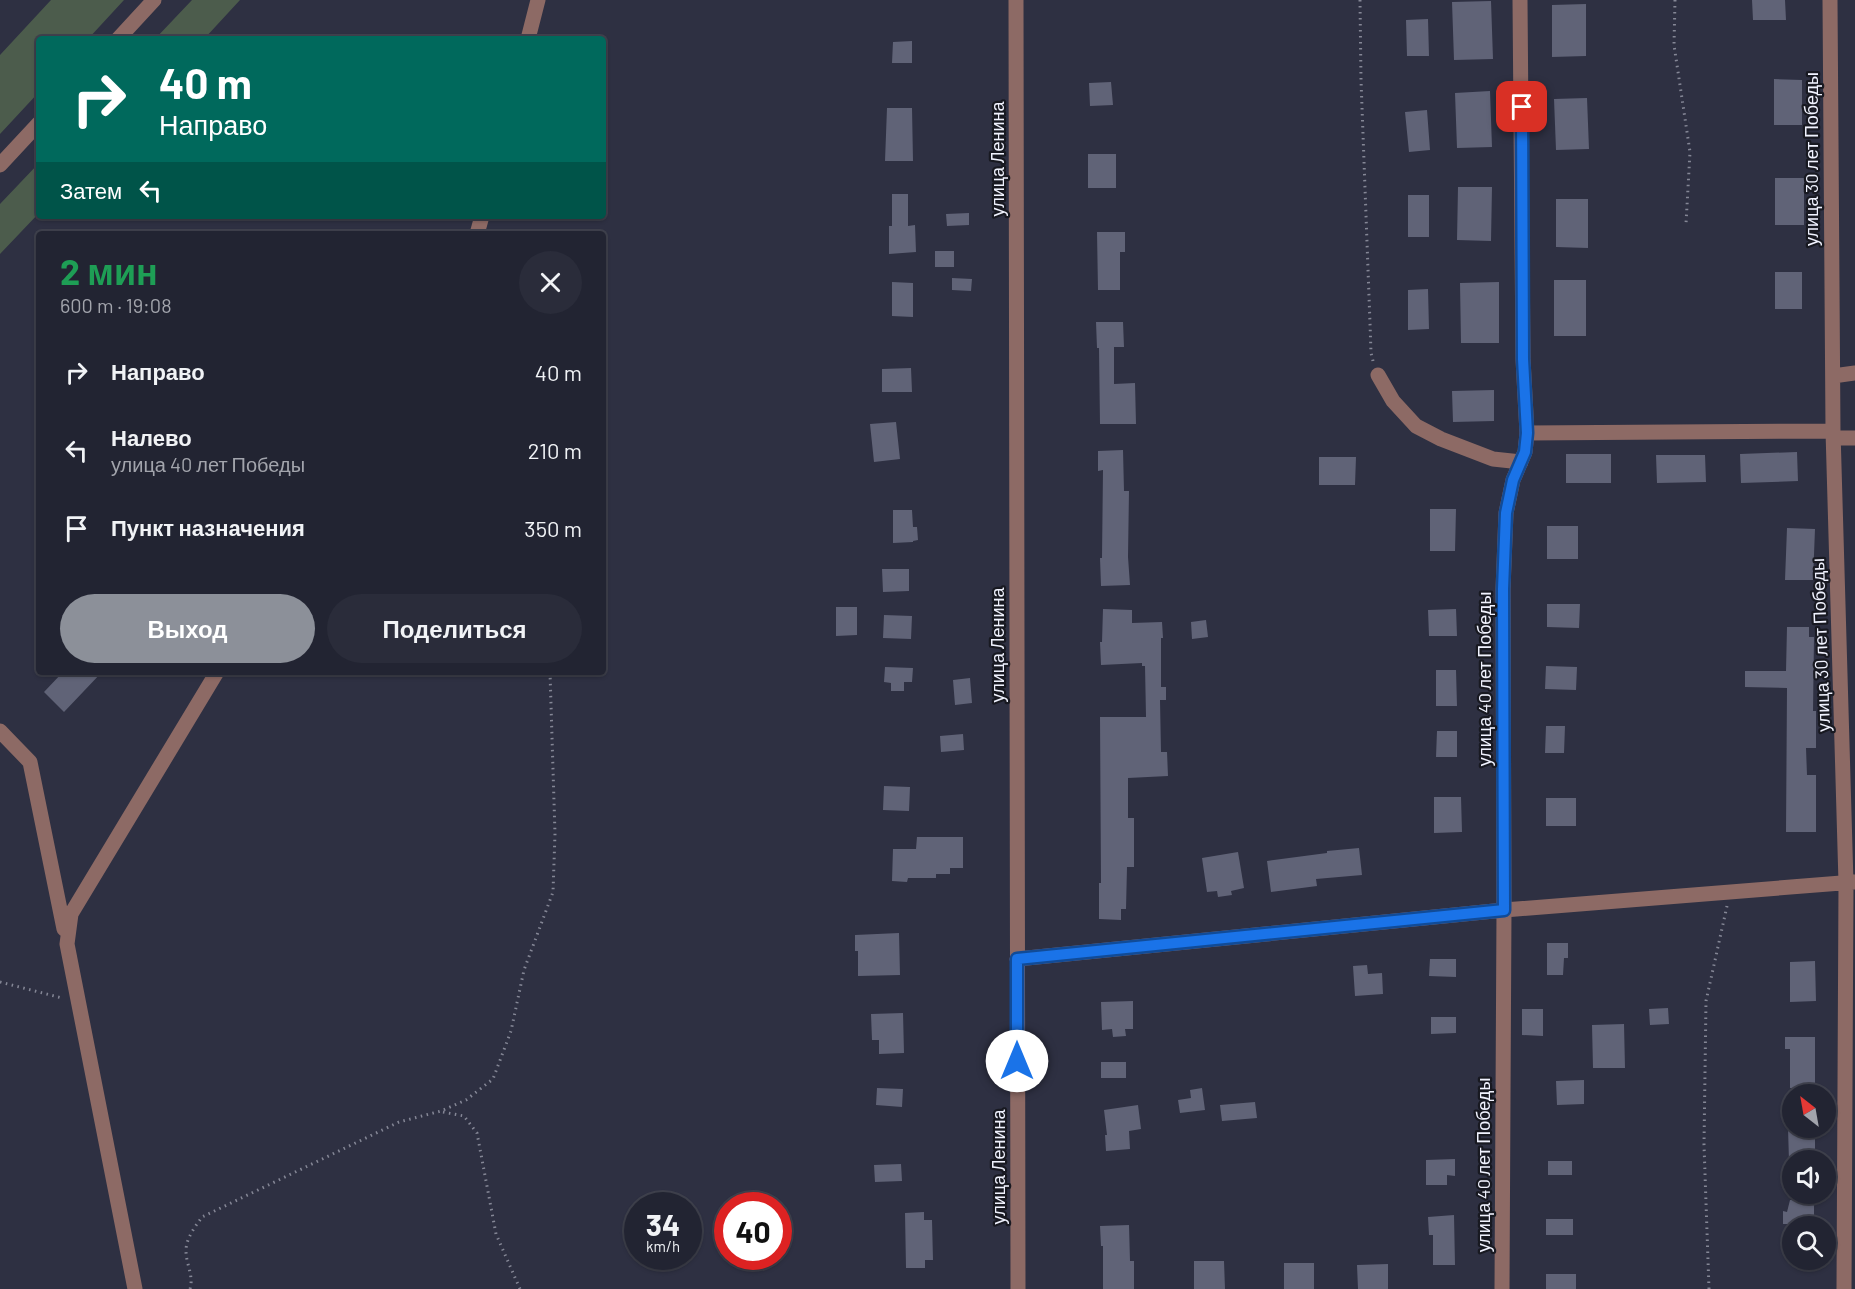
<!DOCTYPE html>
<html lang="ru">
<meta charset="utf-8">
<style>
body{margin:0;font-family:Barlow,sans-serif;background:#2a2c3a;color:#f1f3f6;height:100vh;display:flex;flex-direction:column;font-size:22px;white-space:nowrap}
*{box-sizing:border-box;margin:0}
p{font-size:20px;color:#a2a4ac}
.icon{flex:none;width:33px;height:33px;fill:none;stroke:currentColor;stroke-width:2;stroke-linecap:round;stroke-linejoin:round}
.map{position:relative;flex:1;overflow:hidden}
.sheet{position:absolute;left:36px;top:231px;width:570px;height:444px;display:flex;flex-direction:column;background:#222432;border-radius:6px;box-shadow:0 2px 4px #0004,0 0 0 2px #3f414d}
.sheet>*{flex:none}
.top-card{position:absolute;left:36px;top:36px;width:570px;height:183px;border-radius:6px;box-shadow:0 2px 4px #0004,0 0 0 2px #3f414d;background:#00695c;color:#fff;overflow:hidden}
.needle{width:39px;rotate:329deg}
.controls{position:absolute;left:1782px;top:1084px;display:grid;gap:12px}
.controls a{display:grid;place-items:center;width:54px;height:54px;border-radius:50%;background:#222432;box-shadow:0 2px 4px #0004,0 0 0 2px #3f414d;font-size:30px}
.speed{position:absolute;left:624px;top:1192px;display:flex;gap:12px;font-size:30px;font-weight:700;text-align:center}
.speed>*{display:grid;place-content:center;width:78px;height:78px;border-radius:50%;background:#222432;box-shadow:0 2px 4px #0004,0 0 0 2px #3f414d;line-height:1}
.speed small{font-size:15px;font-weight:400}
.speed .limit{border:9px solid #d22;background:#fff;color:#111}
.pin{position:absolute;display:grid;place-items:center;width:51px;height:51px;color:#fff;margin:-26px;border-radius:12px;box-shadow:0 3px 9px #0006}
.me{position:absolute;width:66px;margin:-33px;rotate:0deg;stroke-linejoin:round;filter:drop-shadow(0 0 4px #0008)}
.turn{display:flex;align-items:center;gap:21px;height:126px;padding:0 24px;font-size:27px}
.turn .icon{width:78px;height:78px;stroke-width:2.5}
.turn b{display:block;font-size:42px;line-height:51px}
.then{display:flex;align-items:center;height:57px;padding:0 24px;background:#0003;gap:12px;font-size:22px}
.round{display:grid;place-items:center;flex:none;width:63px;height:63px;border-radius:32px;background:#2a2c3a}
.head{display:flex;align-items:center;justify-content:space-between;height:102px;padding:0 24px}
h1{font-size:36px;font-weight:700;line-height:45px;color:#1e9e55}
.primary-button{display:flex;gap:12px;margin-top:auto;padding:12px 24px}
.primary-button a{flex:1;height:69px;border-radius:36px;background:#8c9099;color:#fff;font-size:24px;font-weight:700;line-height:69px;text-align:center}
.primary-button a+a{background:#2a2c3a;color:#f1f3f6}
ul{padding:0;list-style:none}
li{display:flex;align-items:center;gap:18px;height:78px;padding:0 24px}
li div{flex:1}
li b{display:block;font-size:22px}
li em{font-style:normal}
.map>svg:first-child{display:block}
</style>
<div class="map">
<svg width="1855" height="1289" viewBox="0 0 1855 1289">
<rect width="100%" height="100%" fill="#2e3042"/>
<path fill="#4c5c4c" d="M 51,0 L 124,0 L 88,39 L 39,39 L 39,92 L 0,134 L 0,55 Z
M 192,0 L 240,0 L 204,39 L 155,39 Z
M 39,163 L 39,213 L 0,254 L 0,204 Z"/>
<path fill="#606377" d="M 1752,0 L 1785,0 L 1786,20 L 1753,20 Z
M 1491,1 L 1493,59 L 1454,60 L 1452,2 Z
M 1586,4 L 1586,56 L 1552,57 L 1552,5 Z
M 1428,19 L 1429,56 L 1407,56 L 1406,20 Z
M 912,41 L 912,63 L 892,63 L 893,42 Z
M 1774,79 L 1802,80 L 1802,125 L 1774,125 Z
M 1111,82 L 1113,105 L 1090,106 L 1089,83 Z
M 1490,91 L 1492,147 L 1457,148 L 1455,93 Z
M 1587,98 L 1589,149 L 1556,150 L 1554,99 Z
M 887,108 L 912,108 L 913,161 L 885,161 Z
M 1427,110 L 1430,150 L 1409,152 L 1405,112 Z
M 1088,154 L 1116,154 L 1116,188 L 1088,188 Z
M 1775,178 L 1804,178 L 1804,225 L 1775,225 Z
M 1458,187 L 1492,187 L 1491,241 L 1457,240 Z
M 892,194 L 908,194 L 908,226 L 915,225 L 916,252 L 889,254 L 889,226 L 892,226 Z
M 1408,195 L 1429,195 L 1429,237 L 1408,237 Z
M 1556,199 L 1588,199 L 1588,248 L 1556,247 Z
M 969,213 L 969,225 L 947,226 L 946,214 Z
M 1097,232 L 1125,232 L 1125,252 L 1120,252 L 1120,290 L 1098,290 Z
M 935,251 L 954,251 L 954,267 L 935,267 Z
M 1775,272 L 1802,272 L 1802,309 L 1775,309 Z
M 952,278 L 972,279 L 971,291 L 952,290 Z
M 1554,280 L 1586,280 L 1586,336 L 1554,336 Z
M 892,282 L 913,283 L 913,317 L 892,316 Z
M 1499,282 L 1499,343 L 1461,343 L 1460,283 Z
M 1428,289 L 1429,329 L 1408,330 L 1408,290 Z
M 1096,322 L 1123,322 L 1124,347 L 1114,347 L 1114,384 L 1135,383 L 1136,424 L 1100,424 L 1099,348 L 1097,348 Z
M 911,368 L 912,392 L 882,392 L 882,369 Z
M 1494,390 L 1494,421 L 1453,422 L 1452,391 Z
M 896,422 L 900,459 L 874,462 L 870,424 Z
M 1123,450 L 1124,491 L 1129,491 L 1128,557 L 1130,585 L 1101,586 L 1100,558 L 1102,558 L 1103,470 L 1098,471 L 1098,451 Z
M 1797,452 L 1798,481 L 1741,483 L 1740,454 Z
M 1566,454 L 1611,454 L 1611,483 L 1566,483 Z
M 1656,455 L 1705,455 L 1706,482 L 1657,483 Z
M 1319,457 L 1356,457 L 1355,485 L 1319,485 Z
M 1430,509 L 1456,509 L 1455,551 L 1430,551 Z
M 893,510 L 912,510 L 913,527 L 917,527 L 918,540 L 913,541 L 913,542 L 893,543 Z
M 1547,526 L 1578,526 L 1578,559 L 1547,559 Z
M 1787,528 L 1815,529 L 1813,580 L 1785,580 Z
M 882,569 L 909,569 L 909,591 L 883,592 Z
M 1547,604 L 1580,604 L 1579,628 L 1547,627 Z
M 836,607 L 857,607 L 857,635 L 836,636 Z
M 1103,609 L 1132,610 L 1132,623 L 1162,622 L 1163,638 L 1161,638 L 1161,687 L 1166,687 L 1166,700 L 1160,700 L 1161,752 L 1167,752 L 1168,776 L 1128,778 L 1128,818 L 1134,818 L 1134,867 L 1127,867 L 1126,909 L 1121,909 L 1121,920 L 1099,919 L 1099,883 L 1101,883 L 1100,717 L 1146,717 L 1145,666 L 1142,666 L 1142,663 L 1101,665 L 1100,642 L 1102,642 Z
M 1456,609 L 1457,636 L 1429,636 L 1428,610 Z
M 884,615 L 912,616 L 911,639 L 883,638 Z
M 1206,620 L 1208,637 L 1192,639 L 1191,622 Z
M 1787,627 L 1809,627 L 1809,637 L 1814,637 L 1813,711 L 1816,711 L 1816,748 L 1806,748 L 1807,775 L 1816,775 L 1816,832 L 1786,832 L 1787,688 L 1745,687 L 1745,671 L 1786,671 Z
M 1546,666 L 1577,667 L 1576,690 L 1545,689 Z
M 885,667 L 913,668 L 912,682 L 904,682 L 904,691 L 891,691 L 891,683 L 884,682 Z
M 1436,670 L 1456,670 L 1457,706 L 1436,706 Z
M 63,672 L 102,672 L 64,712 L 44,692 Z
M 970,678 L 972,703 L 955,705 L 953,680 Z
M 1546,726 L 1565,726 L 1564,753 L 1545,753 Z
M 1437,731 L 1457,731 L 1457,757 L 1436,757 Z
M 963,734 L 964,750 L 941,752 L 940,736 Z
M 884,786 L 910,787 L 909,811 L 883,810 Z
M 1434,797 L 1461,797 L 1462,832 L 1434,833 Z
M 1546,798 L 1576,798 L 1576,826 L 1546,826 Z
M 917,837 L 963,837 L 963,868 L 950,868 L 950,874 L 936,874 L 936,878 L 908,878 L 907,882 L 892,881 L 893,849 L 916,849 Z
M 1359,848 L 1362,875 L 1316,879 L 1317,886 L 1271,892 L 1267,861 L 1327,853 L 1327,851 Z
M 1238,852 L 1244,888 L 1231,891 L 1232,895 L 1218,897 L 1217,891 L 1207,892 L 1202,858 Z
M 899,933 L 900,975 L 858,976 L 858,951 L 855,951 L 855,935 Z
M 1547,943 L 1568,943 L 1568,958 L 1564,958 L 1563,975 L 1547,975 Z
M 1430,959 L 1456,959 L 1456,977 L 1429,976 Z
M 1815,961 L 1816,1001 L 1790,1002 L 1790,962 Z
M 1367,965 L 1368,974 L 1382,973 L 1383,994 L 1355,996 L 1353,966 Z
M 1133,1001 L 1133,1029 L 1125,1029 L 1126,1036 L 1113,1037 L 1112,1029 L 1102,1030 L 1101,1002 Z
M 1668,1008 L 1669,1024 L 1650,1025 L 1649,1009 Z
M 1522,1009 L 1543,1009 L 1543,1036 L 1522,1035 Z
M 903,1013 L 904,1053 L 879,1054 L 879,1040 L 872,1040 L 871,1014 Z
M 1431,1017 L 1456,1017 L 1456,1033 L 1431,1034 Z
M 1624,1024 L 1625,1068 L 1593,1068 L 1592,1025 Z
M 1785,1037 L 1815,1037 L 1815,1088 L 1790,1088 L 1790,1049 L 1785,1049 Z
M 1101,1062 L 1126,1062 L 1126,1078 L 1101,1078 Z
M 1584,1080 L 1584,1104 L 1557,1105 L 1556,1081 Z
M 877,1088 L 903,1089 L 902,1107 L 876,1105 Z
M 1202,1088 L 1205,1110 L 1180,1113 L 1178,1100 L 1191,1098 L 1190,1090 Z
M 1255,1102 L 1257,1118 L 1222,1121 L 1220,1105 Z
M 1138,1105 L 1141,1129 L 1129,1131 L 1130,1149 L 1106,1151 L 1105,1135 L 1107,1135 L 1104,1110 Z
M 1788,1128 L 1815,1128 L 1815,1161 L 1789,1161 Z
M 1455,1159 L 1455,1176 L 1447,1175 L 1447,1185 L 1426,1185 L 1426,1160 Z
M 1548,1161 L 1572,1161 L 1572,1175 L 1548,1175 Z
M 901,1164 L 902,1181 L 875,1182 L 874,1165 Z
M 1790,1200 L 1814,1201 L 1814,1227 L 1795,1227 L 1795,1224 L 1783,1224 L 1783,1211 L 1787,1212 Z
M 924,1212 L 924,1220 L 932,1220 L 933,1260 L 925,1260 L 925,1268 L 906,1268 L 905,1213 Z
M 1454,1215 L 1455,1265 L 1433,1265 L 1433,1235 L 1429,1235 L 1428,1217 Z
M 1546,1219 L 1573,1219 L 1573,1235 L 1546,1235 Z
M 1129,1225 L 1130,1261 L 1134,1261 L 1134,1289 L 1103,1289 L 1103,1246 L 1101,1246 L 1100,1226 Z
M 1194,1261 L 1224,1261 L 1225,1289 L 1194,1289 Z
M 1284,1263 L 1314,1263 L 1314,1289 L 1284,1289 Z
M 1388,1264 L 1388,1289 L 1358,1289 L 1357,1265 Z
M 1546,1274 L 1576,1274 L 1576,1289 L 1546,1289 Z"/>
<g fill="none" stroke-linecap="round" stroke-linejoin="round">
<path stroke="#858796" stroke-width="3" stroke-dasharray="1.5 4.5" stroke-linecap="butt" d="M 1360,0 L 1361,80 L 1370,323 L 1371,353 L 1373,361
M 1675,0 L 1674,45 L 1690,152 L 1686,224
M 0,982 L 62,998
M 443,1112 L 464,1116 L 477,1133 L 496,1234 L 520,1289
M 190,1289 C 194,1276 186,1264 186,1251 C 186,1238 195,1227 202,1217 L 399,1122 L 441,1111 L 466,1100 L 493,1079 L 511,1031 L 524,970 L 553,892 L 555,834 L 550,672
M 1709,1289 L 1704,1145 L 1706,1001 L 1727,906"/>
<path stroke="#8d6a65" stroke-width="15" d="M 1016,0 L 1018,1289
M 1830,0 L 1833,431 L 1846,883 L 1844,1289
M 118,39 L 154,0
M 528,39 L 538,0
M 0,165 L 39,123
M 477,234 L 482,216
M 1378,375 L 1393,401 L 1416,426 L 1441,439 L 1493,459 L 1521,462
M 1833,376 L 1855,373
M 1527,433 L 1833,431
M 1834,438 L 1855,438
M 0,731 L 30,762 L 64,929
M 1017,959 L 1504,910 L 1854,882
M 135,1289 L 67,944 L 71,914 L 217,672
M 1502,1289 L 1504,910 L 1503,589 L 1506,513 L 1513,480 L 1525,452 L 1527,433 L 1523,359 L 1520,0"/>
</g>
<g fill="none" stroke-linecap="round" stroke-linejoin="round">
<g stroke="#114b97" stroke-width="15">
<path id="route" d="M 1017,1061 L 1017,959 L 1504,910 L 1503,589 L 1506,513 L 1513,480 L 1525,452 L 1527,433 L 1523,359 L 1522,107"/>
</g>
<use href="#route" stroke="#1a73e8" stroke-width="10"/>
</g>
<g text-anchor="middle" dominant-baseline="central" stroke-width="4.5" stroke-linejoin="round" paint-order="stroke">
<g font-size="18" fill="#f0f2fe" stroke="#181921">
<text transform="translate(997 159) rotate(-90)">улица Ленина</text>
<text transform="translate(1811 159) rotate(-90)">улица 30 лет Победы</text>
<text transform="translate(997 645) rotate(-90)">улица Ленина</text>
<text transform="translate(1820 645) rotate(-92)">улица 30 лет Победы</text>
<text transform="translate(1484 679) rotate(-90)">улица 40 лет Победы</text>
<text transform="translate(1483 1165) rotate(-90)">улица 40 лет Победы</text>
<text transform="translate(998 1167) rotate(-90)">улица Ленина</text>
</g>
</g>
</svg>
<div class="controls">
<a><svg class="needle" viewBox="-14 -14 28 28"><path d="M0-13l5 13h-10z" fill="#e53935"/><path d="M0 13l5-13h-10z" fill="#a2a4ac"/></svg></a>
<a><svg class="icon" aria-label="sound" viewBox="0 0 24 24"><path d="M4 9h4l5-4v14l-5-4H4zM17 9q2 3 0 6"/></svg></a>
<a><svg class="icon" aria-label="search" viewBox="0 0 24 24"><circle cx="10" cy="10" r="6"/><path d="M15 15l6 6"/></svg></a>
</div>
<div class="speed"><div>34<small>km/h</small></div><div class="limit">40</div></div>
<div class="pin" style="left:1522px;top:107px;background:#d93025"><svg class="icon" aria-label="arrive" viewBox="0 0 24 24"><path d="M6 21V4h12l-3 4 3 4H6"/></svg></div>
<svg class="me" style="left:1017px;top:1061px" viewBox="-20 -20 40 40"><circle r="19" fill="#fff"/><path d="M0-13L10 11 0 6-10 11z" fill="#1a73e8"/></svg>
<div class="top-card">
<div class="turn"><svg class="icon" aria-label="right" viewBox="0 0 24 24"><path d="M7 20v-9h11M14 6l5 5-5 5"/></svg><div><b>40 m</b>Направо</div></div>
<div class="then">Затем<svg class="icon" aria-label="left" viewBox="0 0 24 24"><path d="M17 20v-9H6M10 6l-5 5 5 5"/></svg></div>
</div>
<section class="sheet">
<div class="head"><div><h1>2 мин</h1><p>600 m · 19:08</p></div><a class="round"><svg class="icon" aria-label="close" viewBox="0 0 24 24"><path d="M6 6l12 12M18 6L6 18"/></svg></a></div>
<ul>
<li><svg class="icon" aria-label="right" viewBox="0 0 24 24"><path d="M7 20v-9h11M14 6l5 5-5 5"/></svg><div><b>Направо</b></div><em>40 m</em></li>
<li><svg class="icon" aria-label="left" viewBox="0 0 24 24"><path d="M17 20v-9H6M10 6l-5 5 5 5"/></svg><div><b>Налево</b><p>улица 40 лет Победы</p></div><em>210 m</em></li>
<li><svg class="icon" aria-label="arrive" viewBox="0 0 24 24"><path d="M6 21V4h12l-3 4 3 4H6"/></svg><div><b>Пункт назначения</b></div><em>350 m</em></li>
</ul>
<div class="primary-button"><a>Выход</a><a>Поделиться</a></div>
</section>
</div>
